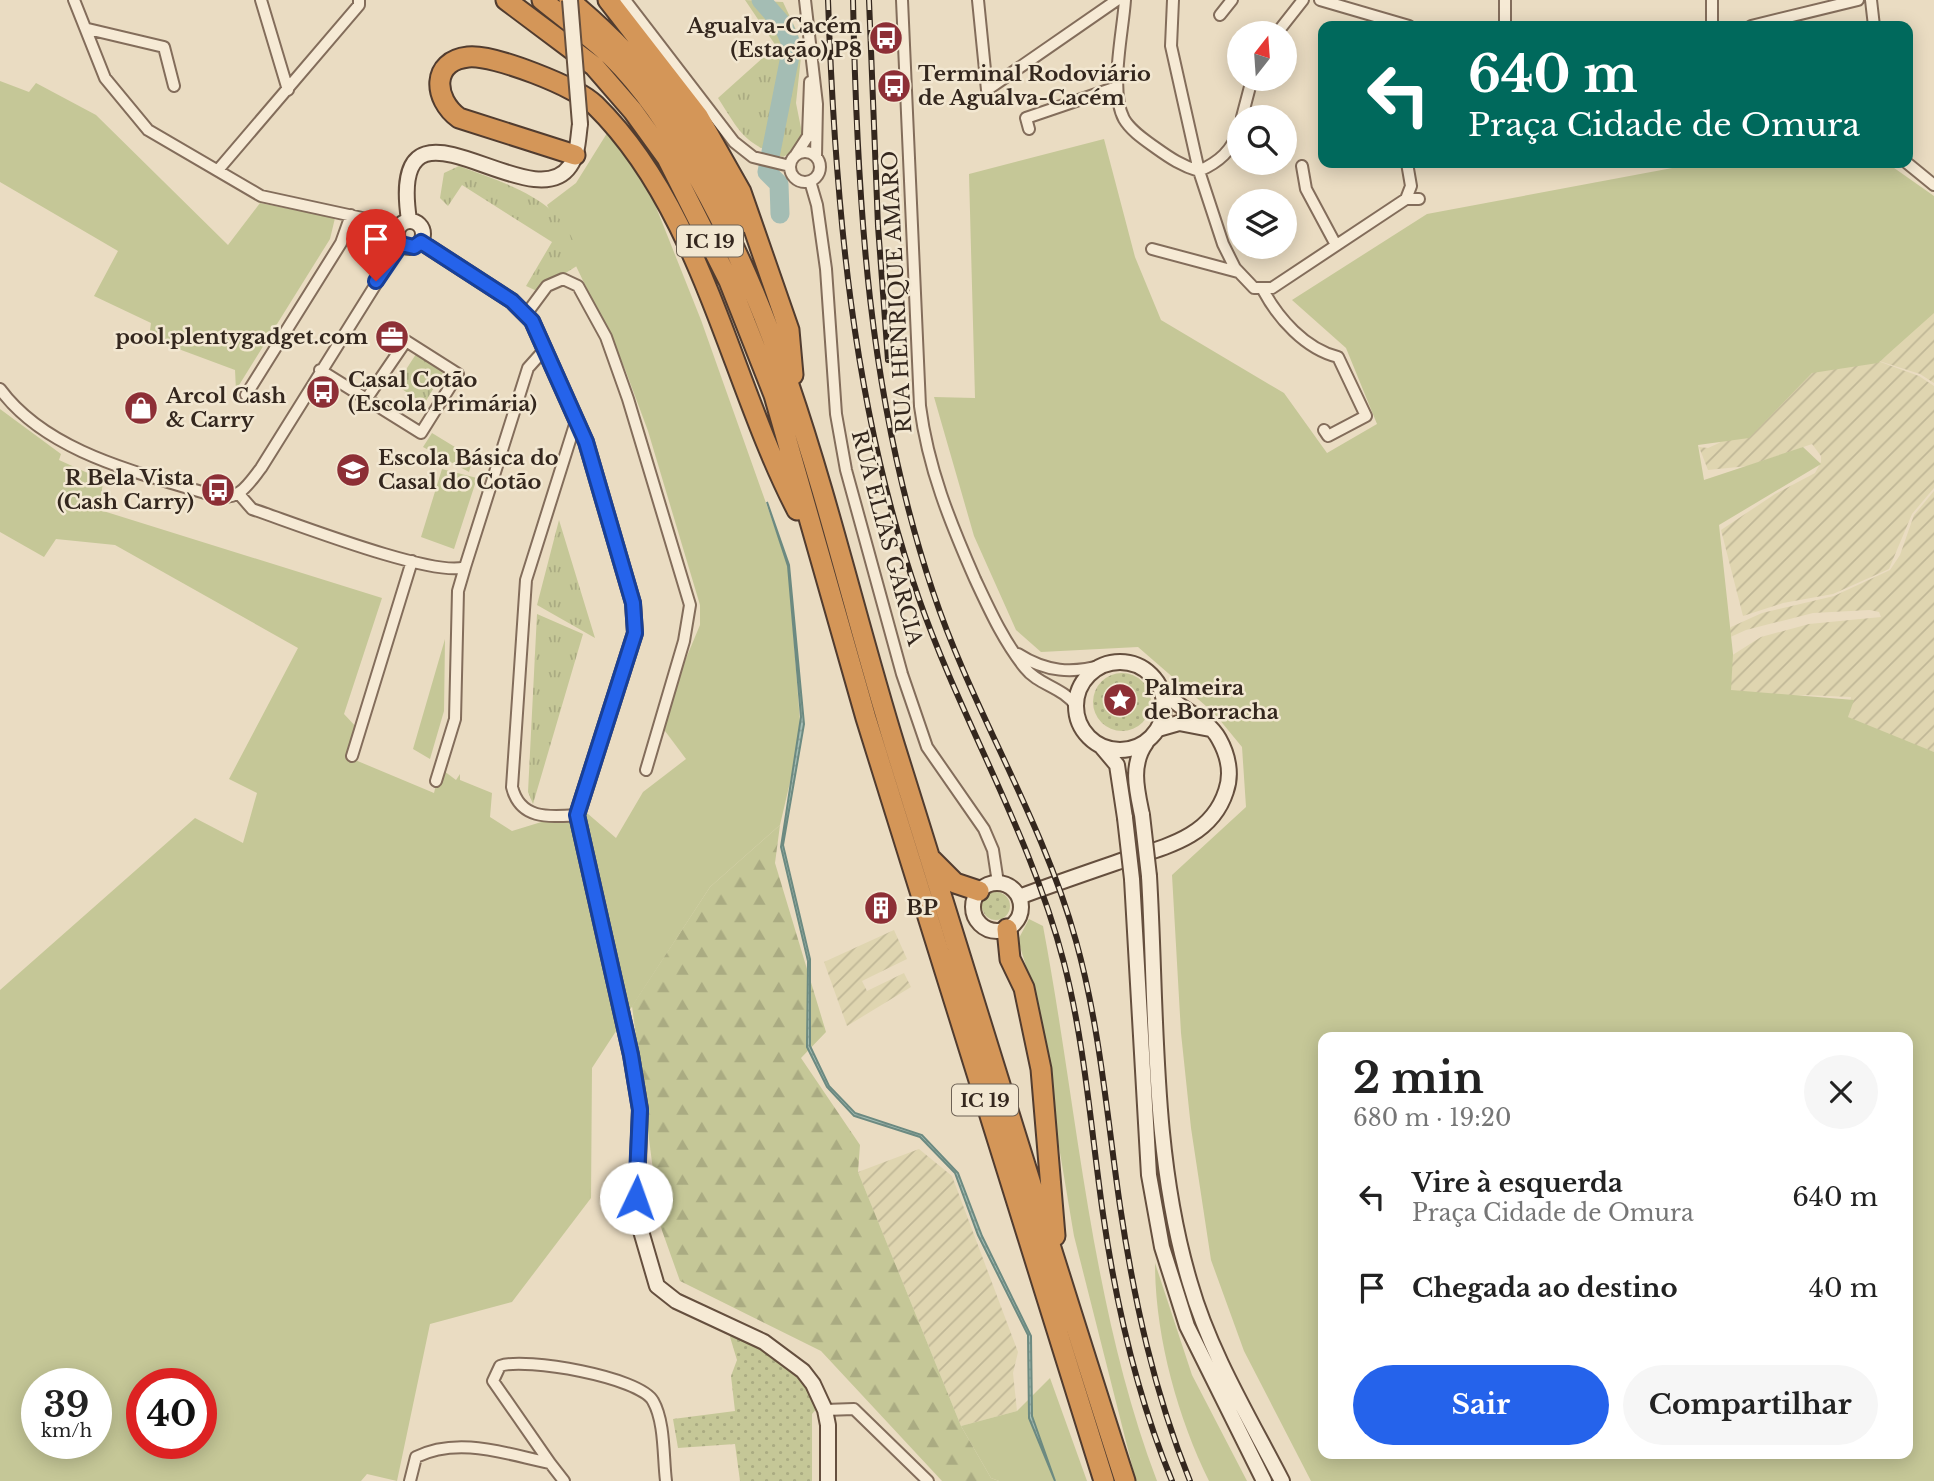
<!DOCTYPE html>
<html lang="pt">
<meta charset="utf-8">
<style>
body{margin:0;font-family:"Libre Baskerville",serif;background:#f6f6f6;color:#222;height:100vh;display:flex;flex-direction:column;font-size:26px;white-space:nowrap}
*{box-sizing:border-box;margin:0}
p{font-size:23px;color:#767676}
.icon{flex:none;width:38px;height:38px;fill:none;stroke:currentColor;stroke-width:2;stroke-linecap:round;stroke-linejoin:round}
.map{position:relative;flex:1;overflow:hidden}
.panel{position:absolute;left:1318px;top:1032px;width:595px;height:427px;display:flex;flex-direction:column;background:#fff;border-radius:14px;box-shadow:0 4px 18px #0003}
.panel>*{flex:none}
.guide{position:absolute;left:1318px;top:21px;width:595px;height:147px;border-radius:14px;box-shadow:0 4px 18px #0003;background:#00695c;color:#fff;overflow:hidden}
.needle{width:46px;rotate:17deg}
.controls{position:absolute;left:1227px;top:21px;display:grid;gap:14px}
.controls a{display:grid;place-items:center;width:70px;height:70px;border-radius:50%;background:#fff;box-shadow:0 4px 18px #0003;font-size:35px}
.speed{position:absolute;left:21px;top:1368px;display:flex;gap:14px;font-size:35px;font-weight:700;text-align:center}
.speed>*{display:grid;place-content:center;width:91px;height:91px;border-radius:50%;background:#fff;box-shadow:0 4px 18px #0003;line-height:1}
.speed small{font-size:18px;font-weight:400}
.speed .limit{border:10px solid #d22;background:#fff;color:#111}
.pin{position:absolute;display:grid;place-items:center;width:60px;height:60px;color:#fff;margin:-72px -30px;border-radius:50% 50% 50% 0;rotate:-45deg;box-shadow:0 0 7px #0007}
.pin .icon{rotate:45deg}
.me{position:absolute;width:77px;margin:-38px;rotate:3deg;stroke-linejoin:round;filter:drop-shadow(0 0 5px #0008)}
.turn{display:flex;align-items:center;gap:24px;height:147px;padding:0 35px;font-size:32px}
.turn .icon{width:91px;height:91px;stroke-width:2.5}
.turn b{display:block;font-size:49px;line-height:60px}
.round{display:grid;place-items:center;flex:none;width:74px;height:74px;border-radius:37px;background:#f6f6f6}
.headline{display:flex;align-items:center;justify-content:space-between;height:119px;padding:0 35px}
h1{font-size:42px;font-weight:800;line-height:52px}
.action{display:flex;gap:14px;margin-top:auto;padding:14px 35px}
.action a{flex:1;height:80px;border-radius:42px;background:#2563eb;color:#fff;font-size:28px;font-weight:800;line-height:80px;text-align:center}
.action a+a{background:#f6f6f6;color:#222}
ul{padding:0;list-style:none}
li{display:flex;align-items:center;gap:21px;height:91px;padding:0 35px}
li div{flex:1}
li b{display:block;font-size:26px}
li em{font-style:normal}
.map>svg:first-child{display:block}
</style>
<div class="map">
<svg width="1934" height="1481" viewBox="0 0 1934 1481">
<defs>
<pattern id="farmland-furrows" width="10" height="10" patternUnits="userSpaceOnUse" patternTransform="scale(1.75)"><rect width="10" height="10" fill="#dfd5b0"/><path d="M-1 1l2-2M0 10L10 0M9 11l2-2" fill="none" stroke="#c0b797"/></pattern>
<pattern id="forest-firs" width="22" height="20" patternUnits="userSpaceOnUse" patternTransform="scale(1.75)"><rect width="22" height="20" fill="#c5c797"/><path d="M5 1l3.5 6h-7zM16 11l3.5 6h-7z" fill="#aaab82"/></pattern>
<pattern id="park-tufts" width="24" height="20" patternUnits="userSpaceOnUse" patternTransform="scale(1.75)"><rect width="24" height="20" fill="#c5c797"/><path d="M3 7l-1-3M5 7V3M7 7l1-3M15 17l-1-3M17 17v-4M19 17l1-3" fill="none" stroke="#aaab82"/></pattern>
<pattern id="garden-dots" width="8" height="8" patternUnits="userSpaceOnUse" patternTransform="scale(1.75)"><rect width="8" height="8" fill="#c5c797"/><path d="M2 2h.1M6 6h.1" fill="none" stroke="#aaab82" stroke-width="1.8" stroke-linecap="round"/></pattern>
<pattern id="water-rules" width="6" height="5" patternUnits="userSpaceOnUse" patternTransform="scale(1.75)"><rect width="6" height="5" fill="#a4bdb4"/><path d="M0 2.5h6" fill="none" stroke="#8ea29a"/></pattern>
</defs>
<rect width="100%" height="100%" fill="#eadcc2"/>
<path fill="url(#farmland-furrows)" d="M 1934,252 L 1934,383 L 1920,374 L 1879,361 Z
M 1811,357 L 1875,360 L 1919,376 L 1934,386 L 1934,488 L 1912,514 L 1889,569 L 1833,594 L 1783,603 L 1743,616 L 1721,530 L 1775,494 L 1815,473 L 1821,462 L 1821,456 L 1812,444 L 1748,466 L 1708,470 L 1699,447 L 1708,448 L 1719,443 Z
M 1934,491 L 1934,752 L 1878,732 L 1848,717 L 1851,697 L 1804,695 L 1769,698 L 1731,694 L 1731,656 L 1761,637 L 1809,624 L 1881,617 L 1879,612 L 1870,610 L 1813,613 L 1746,630 L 1726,639 L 1731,627 L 1762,613 L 1834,596 L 1890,570 L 1900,555 L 1914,515 Z
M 894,930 L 907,959 L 862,981 L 867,991 L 904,973 L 911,987 L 847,1026 L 824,962 Z
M 919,1149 L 952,1176 L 1018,1352 L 1013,1373 L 1017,1411 L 961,1426 L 858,1172 Z"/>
<path fill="#c5c797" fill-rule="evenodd" d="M 0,81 L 29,92 L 36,83 L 96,115 L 228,245 L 260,203 L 335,218 L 330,239 L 236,390 L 235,370 L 149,338 L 151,323 L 94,296 L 118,251 L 0,182 Z
M 609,130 L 654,202 L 701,320 L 788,565 L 801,735 L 780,825 L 710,887 L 592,1068 L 591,1198 L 512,1302 L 430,1324 L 397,1481 L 367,1474 L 361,1481 L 0,1481 L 0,990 L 195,818 L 243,843 L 257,793 L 229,779 L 298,648 L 115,545 L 56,539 L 44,557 L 0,532 L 0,409 L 61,454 L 59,460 L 103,480 L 100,510 L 382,598 L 344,714 L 358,729 L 348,757 L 434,793 L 440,768 L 456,780 L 460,774 L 460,780 L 492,793 L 490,817 L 512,831 L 561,816 L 580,807 L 616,838 L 643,792 L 686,759 L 659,723 L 700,625 L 700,605 L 648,431 L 625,369 L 547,205 L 576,183 ZM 37,1384 L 96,1384 L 96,1444 L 37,1444 ZM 142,1384 L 201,1384 L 201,1444 L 142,1444 Z
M 1104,139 L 1135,257 L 1161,320 L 1284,393 L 1327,453 L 1377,424 L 1346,348 L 1292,300 L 1427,214 L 1699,163 L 1887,163 L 1934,196 L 1934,313 L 1878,363 L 1812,373 L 1749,438 L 1698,445 L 1704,480 L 1803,447 L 1821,464 L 1719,525 L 1733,654 L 1731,690 L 1854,700 L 1848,717 L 1934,752 L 1934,1481 L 1311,1481 L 1244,1351 L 1211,1260 L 1191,1128 L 1181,1033 L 1172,875 L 1246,807 L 1242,747 L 1214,713 L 1138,647 L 1041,652 L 1016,630 L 974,536 L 934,397 L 975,398 L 969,174 ZM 1323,1038 L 1908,1038 L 1908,1454 L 1323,1454 Z
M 432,433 L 473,458 L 469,472 L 423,447 Z
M 442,469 L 477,478 L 454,549 L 421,537 Z
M 445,639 L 444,711 L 430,759 L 413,749 Z
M 1029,919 L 1043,926 C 1078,1111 1090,1304 1157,1481 L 1136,1481 L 1074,1236 L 1032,986 L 1018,940 Z
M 1155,1263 L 1192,1375 L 1247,1481 L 1209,1481 C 1177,1416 1155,1335 1155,1263 Z
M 1050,1378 L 1087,1481 L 999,1481 L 991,1478 L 961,1426 L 1017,1411 Z"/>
<path fill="url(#forest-firs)" d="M 780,825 L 775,863 L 826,1032 L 801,1058 L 860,1145 L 858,1172 L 961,1426 L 991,1478 L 999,1481 L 942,1481 L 821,1351 L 680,1281 L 660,1225 L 632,1006 L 710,887 Z"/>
<path fill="url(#park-tufts)" d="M 745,0 L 783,2 L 798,34 L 801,57 L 796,103 L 803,138 L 797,149 L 783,157 C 743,143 740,132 718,98 L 776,46 Z
M 459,166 C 511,186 570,200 580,264 L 537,291 L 526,286 L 552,242 L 462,185 L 448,206 L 440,198 L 444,173 Z
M 418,351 L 446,368 L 424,404 L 396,385 Z
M 559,520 L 595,638 L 537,605 Z
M 537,614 L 583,634 L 533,804 L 528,792 Z"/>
<path fill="url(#garden-dots)" d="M1093 702a29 29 0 1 1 58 0a29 29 0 1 1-58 0Z
M982 906a14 14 0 1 1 28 0a14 14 0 1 1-28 0Z
M 727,1327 L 746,1336 L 799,1372 L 818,1407 L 812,1414 L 812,1481 L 740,1481 L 735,1444 L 678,1448 L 673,1419 L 735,1411 L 731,1376 L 737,1360 Z"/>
<path fill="url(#water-rules)" stroke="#6c8a81" stroke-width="2" d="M 767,502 L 789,565 L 804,724 L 783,845 L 810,959 L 810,1046 L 829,1086 L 855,1113 L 922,1135 L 958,1173 L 982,1236 L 1031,1336 L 1032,1416 L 1055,1481 L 1029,1418 L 1028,1335 L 978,1235 L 955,1173 L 920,1137 L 854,1116 L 827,1087 L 807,1047 L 808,961 L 781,847 L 801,717 L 788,566 Z"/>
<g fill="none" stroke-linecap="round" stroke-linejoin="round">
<path stroke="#a4bdb4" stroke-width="19" d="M 761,0 L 783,25 L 792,46 L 767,172 L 779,184 L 780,214"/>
<g stroke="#836d5b" stroke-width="14">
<path id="street" d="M 74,0 L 105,78 L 148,130 L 261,196 L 399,226
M 261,0 L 288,90
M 625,0 L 734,142 L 753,157 L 790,166
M 805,0 L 817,104 L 816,157
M 902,0 L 920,406 C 928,468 950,522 975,579 C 990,611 1003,640 1025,668 C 1038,685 1063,687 1076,706
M 978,0 L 987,90 L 1117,0
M 1125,0 C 1123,32 1109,91 1124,119 C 1131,131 1145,140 1156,148 C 1170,158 1182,166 1199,171 C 1219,162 1232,151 1239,129
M 1173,0 L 1171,46 L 1199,171 L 1223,244 L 1235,268 L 1254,288 L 1272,288 L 1406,199 L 1419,199
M 1320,0 L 1409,26
M 1712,0 L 1712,26
M 1871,0 L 1874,26
M 1220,15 L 1232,0
M 1505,26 L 1505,0
M 1751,26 L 1858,0
M 88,29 L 164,47 L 174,86
M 1277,33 L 1303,0
M 1242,117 L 1252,79
M 1029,129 L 1026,118 L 1117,87
M790 167a15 15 0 1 1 30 0a15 15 0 1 1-30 0Z
M 795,156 L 808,136 L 810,82
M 1907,163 L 1934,185
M 1302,166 L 1306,189 L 1336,245
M 218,170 L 359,5 L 359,0
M 810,181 L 817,205 L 826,269 L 836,414 L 846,470 L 902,674 L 927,747 L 984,829 L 993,850 L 998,883
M 1406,199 L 1411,186 L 1407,163
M 1152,249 L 1238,272
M 1263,290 C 1278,318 1305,349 1338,357 L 1366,416 L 1328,436 L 1324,430
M 527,313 L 547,286 L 563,279 L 578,286 L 606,337 L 628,399 L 690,605 L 684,641 L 646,770
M 320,370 L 421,433 L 458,374 L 406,341 L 367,398
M 0,389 C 48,454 141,473 215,496 C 239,501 247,486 261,468 L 401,244
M 246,395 L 341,243 L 351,215
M 239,494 L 252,509 C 291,522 434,578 465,567 L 528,368 L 545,349
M 1018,654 C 1046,672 1072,674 1103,665
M 352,756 L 412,561
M 436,781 L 455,719 L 458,591 L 465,567
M 577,815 C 549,817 520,820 512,787 L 526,580 L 577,418
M 825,1410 L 854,1409 L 928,1481
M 550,1463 L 493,1381 L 500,1366 C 525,1357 640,1377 653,1401 C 665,1422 663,1457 666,1481
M 410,1481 L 416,1457 C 459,1436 506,1454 550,1463 L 564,1481"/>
</g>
<g stroke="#654f3e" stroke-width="18">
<path id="secondary" d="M 409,220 C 387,72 531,223 570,166 C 578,155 578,138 580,124
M397 234a13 13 0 1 1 26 0a13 13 0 1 1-26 0Z
M 421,242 L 512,301 L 532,321 L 586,442 L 633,603 L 635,633 L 577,815 L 631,1055 L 640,1109 L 636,1214 L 657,1286 L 676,1301 L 764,1342 L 803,1371 L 813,1384 L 825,1410 L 828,1425 L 828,1481
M1076 706a44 44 0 1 1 88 0a44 44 0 1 1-88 0Z
M 1158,729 L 1179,723 L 1210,729
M 1101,746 L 1117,765 L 1125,818
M 1142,815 C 1137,791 1130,765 1146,743
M 1149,876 C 1157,1011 1151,1153 1190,1283 C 1210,1353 1249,1417 1282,1481
M 1132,879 L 1149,1175 L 1162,1247 L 1187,1326 L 1264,1481
M973 907a24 24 0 1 1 48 0a24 24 0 1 1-48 0Z
M 1019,897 C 1051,885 1083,874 1115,863 C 1158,848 1210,841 1226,791 C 1232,774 1228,755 1219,739 C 1207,717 1179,710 1163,691"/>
</g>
<g stroke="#513c2f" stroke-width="23">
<path id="highway" d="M 506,0 L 594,66 L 633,111 L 667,158 L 729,281 L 774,395 L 866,718 L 1104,1481
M 542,0 C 565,19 590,36 611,56 C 648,92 676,137 700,181 C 799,357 836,556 895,747 C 972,992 1046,1237 1125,1481
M 569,0 C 651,68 692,128 741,223
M 608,0 L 698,116 L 741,192 L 789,330 L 793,375
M 575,155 L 459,118 C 433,99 431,61 468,57 C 493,54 577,87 595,105 C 702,210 730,381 797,510
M 932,860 L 955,883 L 979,891
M 1007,929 L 1010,959 L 1024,988 L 1041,1069 L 1055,1236"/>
</g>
<use href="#street" stroke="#f6ead5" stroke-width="10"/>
<use href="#secondary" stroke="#f6ead5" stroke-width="14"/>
<use href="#highway" stroke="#d49658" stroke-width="19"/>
<g stroke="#34271e" stroke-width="6">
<path id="rail" d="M 828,0 C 835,201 852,407 919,599 C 962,722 1031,835 1064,963 C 1085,1045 1091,1130 1103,1214 C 1116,1305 1137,1396 1172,1481
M 853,0 C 857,202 868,399 933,592 C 973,712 1042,818 1076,941 C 1100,1027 1107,1117 1120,1206 C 1134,1300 1154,1392 1190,1481
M 869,0 L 878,226 L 888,360"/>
</g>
<use href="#rail" stroke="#f2e7d1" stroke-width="3.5" stroke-dasharray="10" stroke-linecap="butt"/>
<g stroke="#654f3e" stroke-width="18" stroke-linecap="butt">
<path id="secondary-bridge" d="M 570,0 L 580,124
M 1142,815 L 1149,876
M 1125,818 L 1132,879"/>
</g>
<use href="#secondary-bridge" stroke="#f6ead5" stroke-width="14"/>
</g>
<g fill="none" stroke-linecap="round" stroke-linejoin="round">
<g stroke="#184099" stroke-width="18">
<path id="route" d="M 376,281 L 401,244 L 414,247 L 421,242 L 512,301 L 532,321 L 586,442 L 633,603 L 635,633 L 577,815 L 631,1055 L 640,1110 L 636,1198"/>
</g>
<use href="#route" stroke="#2563eb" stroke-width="12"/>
</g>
<defs>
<g id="bus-disc" transform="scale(1.75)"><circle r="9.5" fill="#8d2f36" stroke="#f2e7d1"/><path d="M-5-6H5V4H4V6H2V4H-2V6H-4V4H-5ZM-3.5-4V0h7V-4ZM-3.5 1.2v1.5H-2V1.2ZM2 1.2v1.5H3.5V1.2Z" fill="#fff"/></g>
<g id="office-disc" transform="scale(1.75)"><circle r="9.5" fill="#8d2f36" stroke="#f2e7d1"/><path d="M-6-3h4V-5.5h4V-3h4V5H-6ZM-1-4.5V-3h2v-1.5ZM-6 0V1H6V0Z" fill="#fff"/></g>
<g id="shop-disc" transform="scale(1.75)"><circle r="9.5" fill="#8d2f36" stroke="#f2e7d1"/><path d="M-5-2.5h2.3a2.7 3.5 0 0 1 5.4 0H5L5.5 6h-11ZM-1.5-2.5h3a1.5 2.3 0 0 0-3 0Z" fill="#fff"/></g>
<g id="school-disc" transform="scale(1.75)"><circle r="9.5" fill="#8d2f36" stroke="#f2e7d1"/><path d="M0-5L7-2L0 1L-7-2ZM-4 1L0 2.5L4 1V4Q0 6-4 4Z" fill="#fff"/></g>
<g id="sight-disc" transform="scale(1.75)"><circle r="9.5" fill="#8d2f36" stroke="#f2e7d1"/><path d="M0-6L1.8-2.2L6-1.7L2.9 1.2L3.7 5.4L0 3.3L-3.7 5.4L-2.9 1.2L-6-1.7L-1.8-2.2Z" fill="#fff"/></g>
<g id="building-disc" transform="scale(1.75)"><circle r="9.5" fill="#8d2f36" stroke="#f2e7d1"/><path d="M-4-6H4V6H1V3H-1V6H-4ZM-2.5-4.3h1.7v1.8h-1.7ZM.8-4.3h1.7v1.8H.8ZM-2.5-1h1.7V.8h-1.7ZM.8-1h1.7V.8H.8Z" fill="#fff"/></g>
</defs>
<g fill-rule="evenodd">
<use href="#bus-disc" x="886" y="38"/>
<use href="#bus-disc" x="894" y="86"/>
<use href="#office-disc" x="392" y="337"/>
<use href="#bus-disc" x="323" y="392"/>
<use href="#shop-disc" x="141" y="408"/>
<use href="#school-disc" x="353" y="470"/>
<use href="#bus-disc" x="218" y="490"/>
<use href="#sight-disc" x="1120" y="700"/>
<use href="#building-disc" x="881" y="908"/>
</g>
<g text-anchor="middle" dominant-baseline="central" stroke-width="5" stroke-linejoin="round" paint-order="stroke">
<g fill="#f2e7d1" stroke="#6d6154" stroke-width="2">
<rect x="677" y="225.5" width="66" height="31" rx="5"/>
<rect x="952" y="1084.5" width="66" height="31" rx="5"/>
</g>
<g font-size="19" font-weight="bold" fill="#34271e">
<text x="710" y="241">IC 19</text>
<text x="985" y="1100">IC 19</text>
</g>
<g font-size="21" font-weight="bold" fill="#34271e" stroke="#f2e7d1" text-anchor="start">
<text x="862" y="26" text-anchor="end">Agualva-Cacém<tspan x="862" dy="24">(Estação) P8</tspan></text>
<text x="918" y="74">Terminal Rodoviário<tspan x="918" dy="24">de Agualva-Cacém</tspan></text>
<text x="368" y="337" text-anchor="end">pool.plentygadget.com</text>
<text x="348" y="380">Casal Cotão<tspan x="348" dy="24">(Escola Primária)</tspan></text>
<text x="166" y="396">Arcol Cash<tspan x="166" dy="24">&amp; Carry</tspan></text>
<text x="378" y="458">Escola Básica do<tspan x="378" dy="24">Casal do Cotão</tspan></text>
<text x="194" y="478" text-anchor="end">R Bela Vista<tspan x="194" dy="24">(Cash Carry)</tspan></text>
<text x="1144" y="688">Palmeira<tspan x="1144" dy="24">de Borracha</tspan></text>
<text x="906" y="908">BP</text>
</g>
<g font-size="21" fill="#34271e" stroke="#f2e7d1">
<text transform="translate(897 292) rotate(-93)">RUA HENRIQUE AMARO</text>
<text transform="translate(887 538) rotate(75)">RUA ELIAS GARCIA</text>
</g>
</g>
</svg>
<div class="controls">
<a><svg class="needle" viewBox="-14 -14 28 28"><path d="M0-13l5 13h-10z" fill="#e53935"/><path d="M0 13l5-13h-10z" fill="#767676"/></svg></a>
<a><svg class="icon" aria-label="search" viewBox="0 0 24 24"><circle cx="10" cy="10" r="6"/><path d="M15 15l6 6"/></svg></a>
<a><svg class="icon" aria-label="layers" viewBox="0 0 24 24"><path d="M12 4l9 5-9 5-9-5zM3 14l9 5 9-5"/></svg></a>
</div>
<div class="speed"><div>39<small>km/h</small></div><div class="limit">40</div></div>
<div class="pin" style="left:376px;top:281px;background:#d93025"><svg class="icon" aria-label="arrive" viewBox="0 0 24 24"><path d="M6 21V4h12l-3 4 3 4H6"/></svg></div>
<svg class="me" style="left:636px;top:1198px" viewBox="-20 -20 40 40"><circle r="19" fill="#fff"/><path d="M0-13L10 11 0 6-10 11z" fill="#2563eb"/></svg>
<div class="guide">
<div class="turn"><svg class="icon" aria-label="left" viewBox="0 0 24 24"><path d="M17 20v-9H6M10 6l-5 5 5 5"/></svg><div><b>640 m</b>Praça Cidade de Omura</div></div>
</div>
<section class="panel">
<div class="headline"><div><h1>2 min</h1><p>680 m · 19:20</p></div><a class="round"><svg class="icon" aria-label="close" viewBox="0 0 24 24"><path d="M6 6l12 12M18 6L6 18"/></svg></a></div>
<ul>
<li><svg class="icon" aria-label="left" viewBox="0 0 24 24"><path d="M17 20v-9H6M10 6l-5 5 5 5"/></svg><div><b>Vire à esquerda</b><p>Praça Cidade de Omura</p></div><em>640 m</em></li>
<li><svg class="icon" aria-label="arrive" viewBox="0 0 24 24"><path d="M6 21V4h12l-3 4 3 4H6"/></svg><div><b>Chegada ao destino</b></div><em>40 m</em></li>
</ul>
<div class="action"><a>Sair</a><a>Compartilhar</a></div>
</section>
</div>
